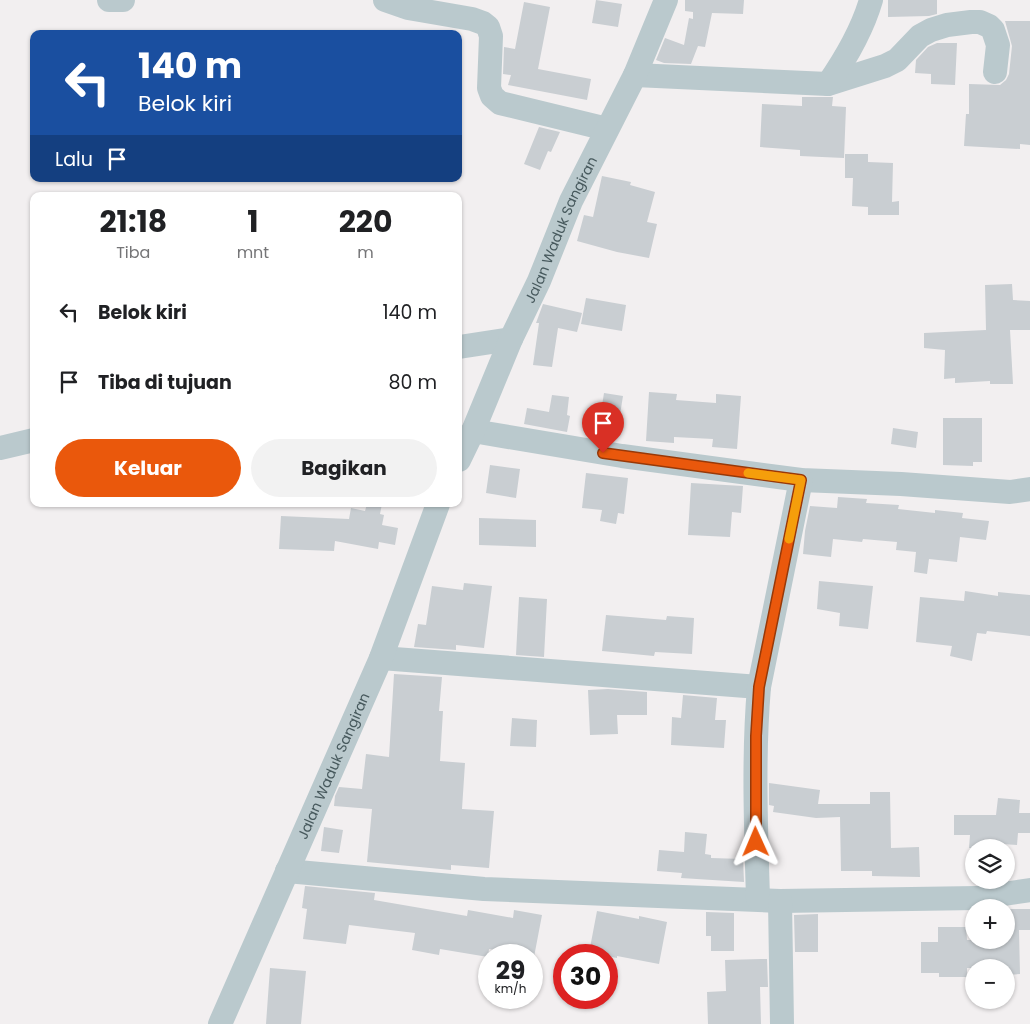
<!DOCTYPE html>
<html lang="id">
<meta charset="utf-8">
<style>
body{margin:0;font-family:Poppins,sans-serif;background:#f2f2f2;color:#202124;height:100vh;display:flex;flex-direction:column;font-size:19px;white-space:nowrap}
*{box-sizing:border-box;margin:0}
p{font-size:16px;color:#757577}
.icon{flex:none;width:28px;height:28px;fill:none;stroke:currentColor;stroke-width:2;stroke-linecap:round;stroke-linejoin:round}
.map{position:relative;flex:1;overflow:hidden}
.sheet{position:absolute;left:30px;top:192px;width:432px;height:315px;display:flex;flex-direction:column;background:#fff;border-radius:10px;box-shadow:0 1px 4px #0004}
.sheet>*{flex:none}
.banner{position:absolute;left:30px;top:30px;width:432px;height:152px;border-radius:10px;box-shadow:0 1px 4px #0004;background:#1a4fa0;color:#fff;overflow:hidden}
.fabs{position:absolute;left:965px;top:839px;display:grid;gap:10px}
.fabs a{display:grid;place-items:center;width:50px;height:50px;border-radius:50%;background:#fff;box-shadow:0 1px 4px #0004;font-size:25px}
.speed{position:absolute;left:478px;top:944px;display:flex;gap:10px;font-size:25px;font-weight:700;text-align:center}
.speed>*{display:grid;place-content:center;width:65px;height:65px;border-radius:50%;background:#fff;box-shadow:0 1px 4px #0004;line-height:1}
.speed small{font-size:12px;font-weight:400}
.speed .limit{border:8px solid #d22;background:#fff;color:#111}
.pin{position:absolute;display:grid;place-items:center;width:42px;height:42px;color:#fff;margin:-51px -21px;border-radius:50% 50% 50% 0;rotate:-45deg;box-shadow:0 0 5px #0007}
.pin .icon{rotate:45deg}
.me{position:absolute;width:55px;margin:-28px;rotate:359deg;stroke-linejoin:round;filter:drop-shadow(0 0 4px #0008)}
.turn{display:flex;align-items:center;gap:18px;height:105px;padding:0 25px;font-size:22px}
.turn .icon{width:65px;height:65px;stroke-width:2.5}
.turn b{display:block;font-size:35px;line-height:42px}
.then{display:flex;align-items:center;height:48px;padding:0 25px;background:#0003;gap:10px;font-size:19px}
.eta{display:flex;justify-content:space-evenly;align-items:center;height:85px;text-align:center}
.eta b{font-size:30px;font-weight:700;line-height:35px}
.primary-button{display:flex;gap:10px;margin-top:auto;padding:10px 25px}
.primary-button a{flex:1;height:58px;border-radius:30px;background:#ea580c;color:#fff;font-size:20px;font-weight:700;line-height:58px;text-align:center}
.primary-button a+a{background:#f2f2f2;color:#202124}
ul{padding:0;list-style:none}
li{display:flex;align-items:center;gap:15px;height:70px;padding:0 25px}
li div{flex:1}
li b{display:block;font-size:19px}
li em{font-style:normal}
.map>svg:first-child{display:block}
</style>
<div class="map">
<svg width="1030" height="1024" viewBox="0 0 1030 1024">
<rect width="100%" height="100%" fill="#f2eff0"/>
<path fill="#c9ced2" d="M 596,0 L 622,4 L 618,27 L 592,23 Z
M 685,0 L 744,0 L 743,14 L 712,13 L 705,47 L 698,46 L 691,64 L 664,63 L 656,60 L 665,38 L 684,45 L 689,18 L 693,19 L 693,12 L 685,11 Z
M 888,0 L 937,0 L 937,14 L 929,16 L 888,17 Z
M 524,2 L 550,7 L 538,69 L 591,79 L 587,100 L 508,85 L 511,75 L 503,74 L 504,47 L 515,49 Z
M 1005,21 L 1030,21 L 1030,145 L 1020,144 L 1020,149 L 964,146 L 966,114 L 969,114 L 969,84 L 1000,85 L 1006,80 L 1009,74 L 1012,46 Z
M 937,43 L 957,43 L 955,85 L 931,84 L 931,74 L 915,73 L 916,60 L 928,47 Z
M 802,97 L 833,97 L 832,106 L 846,107 L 844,158 L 800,156 L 800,150 L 760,147 L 762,104 L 802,106 Z
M 539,127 L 560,132 L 551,152 L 548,151 L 540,170 L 524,164 Z
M 845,154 L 868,154 L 868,162 L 893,163 L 892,202 L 899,201 L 899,215 L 868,215 L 868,207 L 852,206 L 853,178 L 845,178 Z
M 602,176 L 631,182 L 630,185 L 655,192 L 647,222 L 657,224 L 649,258 L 617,252 L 577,241 L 584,215 L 593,217 Z
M 1012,284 L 1013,300 L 1030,301 L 1030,330 L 1010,330 L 1013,384 L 990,384 L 990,381 L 955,383 L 955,378 L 944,379 L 945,350 L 924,348 L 924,333 L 986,330 L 985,285 Z
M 586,298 L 626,305 L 622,331 L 581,324 Z
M 543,304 L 582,313 L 577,332 L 558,328 L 552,367 L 533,365 L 539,323 L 536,323 Z
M 649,392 L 677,394 L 676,400 L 716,403 L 716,394 L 741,396 L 737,449 L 712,447 L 713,439 L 674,437 L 674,443 L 646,441 Z
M 604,393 L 623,396 L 618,427 L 599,424 Z
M 552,395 L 569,397 L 567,415 L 570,416 L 567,432 L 524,424 L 527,408 L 549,412 Z
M 943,418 L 982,418 L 982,462 L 973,462 L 973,466 L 943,465 Z
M 893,428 L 918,432 L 916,448 L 891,444 Z
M 490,465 L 520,469 L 516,498 L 486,493 Z
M 586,473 L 628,478 L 624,514 L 618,513 L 616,524 L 600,521 L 602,510 L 582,508 Z
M 691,483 L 743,486 L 741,513 L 732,512 L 730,537 L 688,535 Z
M 838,497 L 867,499 L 866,503 L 899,505 L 898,509 L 935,513 L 935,510 L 963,513 L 962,518 L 989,521 L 986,540 L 960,537 L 957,562 L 929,559 L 927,574 L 914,572 L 916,552 L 896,550 L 897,542 L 863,539 L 862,542 L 833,539 L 831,557 L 803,554 L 805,531 L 810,506 L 837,508 Z
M 367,504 L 382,504 L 380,514 L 384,515 L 382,525 L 398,528 L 395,545 L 379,542 L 378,549 L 335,541 L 334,551 L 279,549 L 281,516 L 349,519 L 351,508 L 365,511 Z
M 479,518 L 536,520 L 536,547 L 479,545 Z
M 819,581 L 873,586 L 868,629 L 839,626 L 840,613 L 817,609 Z
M 464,583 L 492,586 L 484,648 L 456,645 L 456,650 L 414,647 L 418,624 L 426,625 L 432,586 L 463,590 Z
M 965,591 L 998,596 L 998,592 L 1030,595 L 1030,636 L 987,631 L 986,634 L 977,633 L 972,661 L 950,656 L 952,646 L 916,642 L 920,597 L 964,601 Z
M 519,597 L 547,599 L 544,657 L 516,655 Z
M 606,615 L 666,620 L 667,616 L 694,618 L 692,654 L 655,652 L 654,656 L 602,651 Z
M 394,674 L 442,677 L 439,711 L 443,711 L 440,761 L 465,763 L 462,809 L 494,811 L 489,868 L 451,865 L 451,870 L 367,862 L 372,809 L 334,806 L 335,796 L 339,787 L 362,789 L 366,754 L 389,757 Z
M 608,689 L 647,692 L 647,715 L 617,715 L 618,734 L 590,735 L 588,690 Z
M 683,695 L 717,698 L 715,720 L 726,720 L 724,748 L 671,745 L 672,717 L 681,718 Z
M 512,718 L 537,720 L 536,747 L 510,746 Z
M 769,783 L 820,790 L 818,804 L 870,804 L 870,792 L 890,792 L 891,848 L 919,847 L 920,877 L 872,876 L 872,871 L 841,871 L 840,817 L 816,818 L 773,812 L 774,806 L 769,805 Z
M 998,798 L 1020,800 L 1019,813 L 1030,813 L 1030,833 L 1018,833 L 1017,845 L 987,843 L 987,848 L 969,848 L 970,835 L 954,835 L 954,815 L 996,815 Z
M 324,827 L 343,830 L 339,853 L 321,851 Z
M 685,832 L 707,834 L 705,854 L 711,855 L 711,858 L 743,859 L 744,882 L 681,878 L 682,873 L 657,871 L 659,850 L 684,852 Z
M 305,886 L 375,893 L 374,900 L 467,916 L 468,910 L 513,918 L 514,910 L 542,915 L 534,957 L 531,957 L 531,955 L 522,955 L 489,949 L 488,957 L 440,949 L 439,955 L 412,950 L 415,933 L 349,925 L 346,944 L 303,939 L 307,909 L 302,908 Z
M 1006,909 L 1030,909 L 1030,930 L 1019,930 L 1020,974 L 1006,975 L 1006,968 L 967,968 L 967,977 L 939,977 L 939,973 L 921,973 L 921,942 L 938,942 L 938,927 L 966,927 L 967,940 L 1006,940 Z
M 597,911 L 639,919 L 639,916 L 667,922 L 659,964 L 617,956 L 617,958 L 606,956 L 606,955 L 589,953 Z
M 706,912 L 734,913 L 734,951 L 711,951 L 711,936 L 706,936 Z
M 818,914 L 818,952 L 795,952 L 794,915 Z
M 761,959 L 767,959 L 768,987 L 760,987 L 761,1024 L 708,1024 L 707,992 L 726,991 L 725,960 Z
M 270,968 L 306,971 L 301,1024 L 266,1024 Z"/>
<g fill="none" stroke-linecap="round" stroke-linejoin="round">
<g stroke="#bac9cd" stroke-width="24">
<path d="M 109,0 L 123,0"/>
<path d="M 385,0 L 408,8 L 472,19 L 483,23 L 488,27 L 491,36 L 489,88 L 492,96 L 500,103 L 607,129"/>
<path d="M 635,75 L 828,84 L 885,66 L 897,60 L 920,36 L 931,30 L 947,25 L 971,22 L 980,22 L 989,26 L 993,30 L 998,45 L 995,72"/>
<path d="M 828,84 C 846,58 862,31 871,0"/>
<path d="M 459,347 L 511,339"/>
<path d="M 473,431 L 622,456 L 801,480 L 901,484 L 1010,492 L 1030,489"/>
<path d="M 0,448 L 34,440"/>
<path id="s1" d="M 459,460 L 473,431 L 511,339 L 539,281 L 571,201 L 635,75 L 666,0"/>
<path d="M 381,658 L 759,687"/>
<path d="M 287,871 L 484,889 L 780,901 L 977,898 L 1030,890"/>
<path d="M 758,899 C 756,828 753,758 759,687 L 801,480"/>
<path d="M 780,901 L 782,1024"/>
<path id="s2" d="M 220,1024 L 381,658 L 438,504"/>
</g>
</g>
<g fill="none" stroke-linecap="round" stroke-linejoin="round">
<g stroke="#983908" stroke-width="12">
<path id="route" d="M 603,453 L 801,480 L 759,687 L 756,736 L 756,842"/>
</g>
<use href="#route" stroke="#ea580c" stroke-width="9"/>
<path stroke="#f59e0b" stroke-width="9" d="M 748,473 L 801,480 L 789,539"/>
</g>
<g text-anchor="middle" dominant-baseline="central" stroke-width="4.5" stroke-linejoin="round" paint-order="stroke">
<g font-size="14" fill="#47595d" stroke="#fff">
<text stroke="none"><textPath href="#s1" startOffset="252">Jalan Waduk Sangiran</textPath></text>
<text stroke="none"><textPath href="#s2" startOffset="282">Jalan Waduk Sangiran</textPath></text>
</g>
</g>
</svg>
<div class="fabs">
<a><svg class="icon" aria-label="layers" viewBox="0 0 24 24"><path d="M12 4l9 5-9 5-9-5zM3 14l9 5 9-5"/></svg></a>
<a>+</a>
<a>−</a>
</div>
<div class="speed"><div>29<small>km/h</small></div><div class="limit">30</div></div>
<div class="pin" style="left:603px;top:453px;background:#d93025"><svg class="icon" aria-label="arrive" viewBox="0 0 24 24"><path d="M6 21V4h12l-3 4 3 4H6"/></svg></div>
<svg class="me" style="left:756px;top:842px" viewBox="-20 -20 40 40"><path d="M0-17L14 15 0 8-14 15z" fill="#ea580c" stroke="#fff" stroke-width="4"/></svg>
<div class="banner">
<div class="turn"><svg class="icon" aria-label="left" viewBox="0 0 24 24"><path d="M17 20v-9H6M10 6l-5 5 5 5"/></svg><div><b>140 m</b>Belok kiri</div></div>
<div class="then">Lalu<svg class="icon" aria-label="arrive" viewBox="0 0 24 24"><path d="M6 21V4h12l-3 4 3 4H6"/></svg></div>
</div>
<section class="sheet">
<div class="eta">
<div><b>21:18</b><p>Tiba</p></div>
<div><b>1</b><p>mnt</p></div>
<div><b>220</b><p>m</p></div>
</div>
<ul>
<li><svg class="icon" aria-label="left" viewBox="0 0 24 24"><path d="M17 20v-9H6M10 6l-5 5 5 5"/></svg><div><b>Belok kiri</b></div><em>140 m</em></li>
<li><svg class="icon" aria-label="arrive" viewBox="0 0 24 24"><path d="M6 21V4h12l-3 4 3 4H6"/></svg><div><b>Tiba di tujuan</b></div><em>80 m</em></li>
</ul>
<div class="primary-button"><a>Keluar</a><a>Bagikan</a></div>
</section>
</div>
